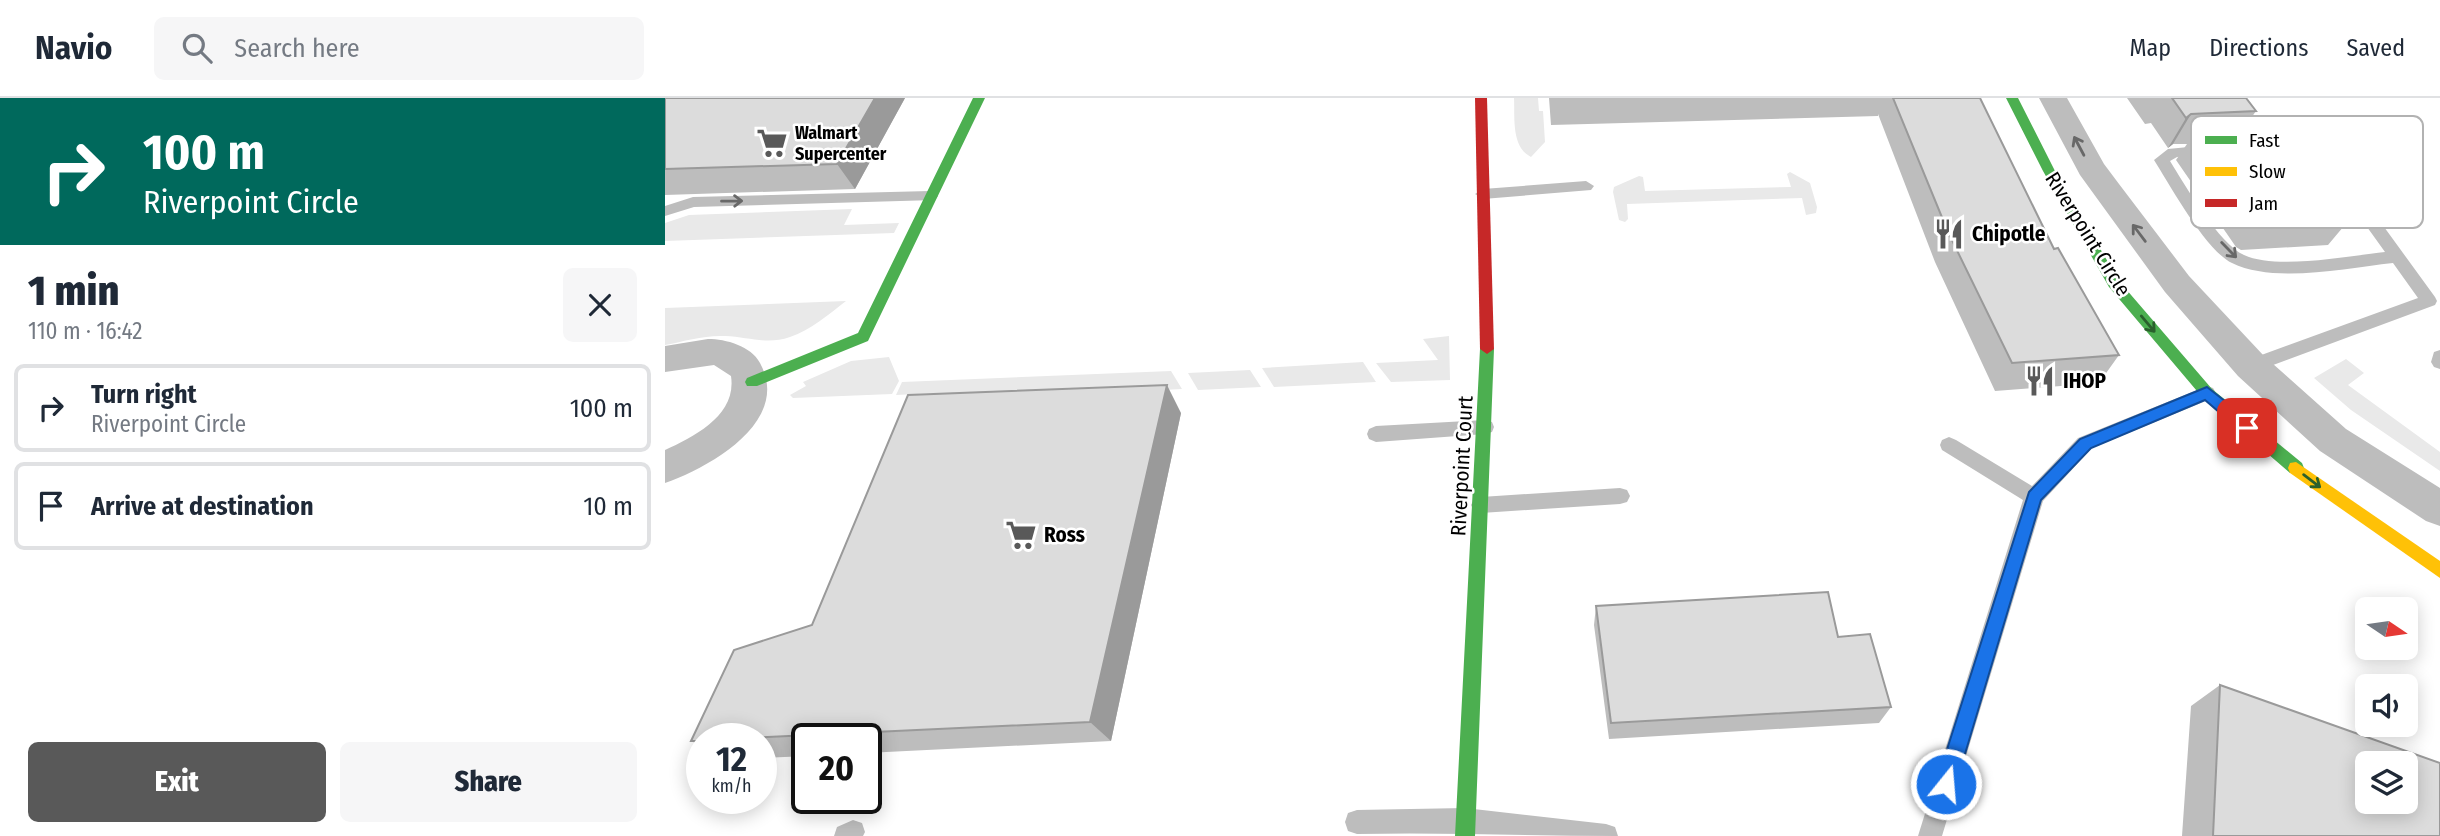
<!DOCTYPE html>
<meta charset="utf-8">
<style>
body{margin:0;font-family:"Fira Sans Condensed",sans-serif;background:#f6f6f7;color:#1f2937;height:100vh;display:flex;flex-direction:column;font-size:26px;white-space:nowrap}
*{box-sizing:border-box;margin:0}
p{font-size:23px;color:#747a83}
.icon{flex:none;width:38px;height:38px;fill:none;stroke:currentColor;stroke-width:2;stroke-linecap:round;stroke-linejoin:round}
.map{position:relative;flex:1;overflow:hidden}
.panel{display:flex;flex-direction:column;background:#fff;width:665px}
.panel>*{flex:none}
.banner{background:#00695c;color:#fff;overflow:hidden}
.needle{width:46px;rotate:103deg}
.fabs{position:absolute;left:1690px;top:499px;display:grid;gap:14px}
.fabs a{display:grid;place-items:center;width:63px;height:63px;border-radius:10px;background:#fff;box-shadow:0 4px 18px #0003;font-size:35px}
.speed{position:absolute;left:21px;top:625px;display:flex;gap:14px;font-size:35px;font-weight:700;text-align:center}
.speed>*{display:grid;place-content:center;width:91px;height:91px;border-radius:50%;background:#fff;box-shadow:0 4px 18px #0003;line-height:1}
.speed small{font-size:18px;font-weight:400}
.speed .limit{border:4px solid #111;border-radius:10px;background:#fff;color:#111}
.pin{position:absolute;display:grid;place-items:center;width:60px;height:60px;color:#fff;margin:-30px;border-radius:14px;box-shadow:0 4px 10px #0006}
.me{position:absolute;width:77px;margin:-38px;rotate:17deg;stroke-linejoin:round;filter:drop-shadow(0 0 5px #0008)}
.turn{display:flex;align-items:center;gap:24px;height:147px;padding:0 28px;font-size:32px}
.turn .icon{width:91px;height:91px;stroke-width:2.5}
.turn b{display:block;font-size:49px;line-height:60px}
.round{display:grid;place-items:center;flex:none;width:74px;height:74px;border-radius:10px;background:#f6f6f7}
.head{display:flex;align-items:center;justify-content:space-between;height:119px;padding:0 28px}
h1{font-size:42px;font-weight:800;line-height:52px}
.cta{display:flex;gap:14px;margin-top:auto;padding:14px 28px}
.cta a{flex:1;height:80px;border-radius:10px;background:#595959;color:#fff;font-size:28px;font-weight:800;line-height:80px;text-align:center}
.cta a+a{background:#f6f6f7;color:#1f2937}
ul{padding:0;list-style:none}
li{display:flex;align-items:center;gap:21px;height:88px;margin:0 14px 10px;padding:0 14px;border:4px solid #e0e1e3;border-radius:10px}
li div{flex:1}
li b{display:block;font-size:26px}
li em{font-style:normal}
header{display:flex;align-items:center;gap:42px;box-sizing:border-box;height:98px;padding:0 35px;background:#fff;border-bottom:2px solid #e0e1e3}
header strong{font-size:33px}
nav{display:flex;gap:38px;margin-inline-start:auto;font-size:24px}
.search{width:490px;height:63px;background:#f6f6f7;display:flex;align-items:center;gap:18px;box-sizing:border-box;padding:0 24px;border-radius:10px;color:#747a83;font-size:26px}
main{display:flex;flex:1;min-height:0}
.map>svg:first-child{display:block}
</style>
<header>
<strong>Navio</strong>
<div class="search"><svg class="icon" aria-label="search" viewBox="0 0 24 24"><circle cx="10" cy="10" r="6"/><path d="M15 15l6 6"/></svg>Search here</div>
<nav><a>Map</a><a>Directions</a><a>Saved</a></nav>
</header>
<main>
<section class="panel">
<div class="banner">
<div class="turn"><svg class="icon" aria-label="right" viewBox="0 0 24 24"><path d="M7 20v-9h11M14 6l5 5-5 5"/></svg><div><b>100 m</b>Riverpoint Circle</div></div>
</div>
<div class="head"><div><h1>1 min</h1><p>110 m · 16:42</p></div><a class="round"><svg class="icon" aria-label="close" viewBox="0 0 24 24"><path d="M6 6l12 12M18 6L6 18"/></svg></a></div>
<ul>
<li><svg class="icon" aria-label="right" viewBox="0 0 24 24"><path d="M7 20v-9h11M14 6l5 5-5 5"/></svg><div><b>Turn right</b><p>Riverpoint Circle</p></div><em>100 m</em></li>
<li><svg class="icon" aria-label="arrive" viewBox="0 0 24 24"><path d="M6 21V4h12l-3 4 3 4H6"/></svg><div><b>Arrive at destination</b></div><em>10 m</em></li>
</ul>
<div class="cta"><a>Exit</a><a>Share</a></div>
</section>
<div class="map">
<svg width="1775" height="738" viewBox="0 0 1775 738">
<rect width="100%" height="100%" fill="#fff"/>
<path fill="#e9e9e9" d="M 849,0 L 873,0 L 874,13 L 878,13 L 880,44 L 866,59 C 846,49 850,19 849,0 Z
M 1125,74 L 1145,85 L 1152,109 L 1151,115 L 1141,117 L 1137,100 L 962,106 L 963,121 L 960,124 L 954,122 L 948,94 L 949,89 L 974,78 L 978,79 L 980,93 L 1126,89 L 1122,76 Z
M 187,111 L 179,127 L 234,125 L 229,135 L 0,143 L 0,125 L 24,117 Z
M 181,203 C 164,216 146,232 125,239 C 102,247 84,239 60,238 C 39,237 20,243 0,247 L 0,210 Z
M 784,238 L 785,282 L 726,284 L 711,265 L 773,262 L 758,241 Z
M 224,259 L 234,283 L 227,296 L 128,300 L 125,297 L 141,288 L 138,284 L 186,263 Z
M 1681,261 L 1699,275 L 1683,287 L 1775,354 L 1775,373 L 1686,312 L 1649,280 Z
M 698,264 L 711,284 L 609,289 L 597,270 Z
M 585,272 L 596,289 L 533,292 L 523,275 Z
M 506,273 L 517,291 L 437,295 L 266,312 L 271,295 L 231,297 L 237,284 Z"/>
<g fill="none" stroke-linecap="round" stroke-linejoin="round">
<path fill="#bdbdbd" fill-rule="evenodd" d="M 1646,41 L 1653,46 L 1651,49 L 1599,54 L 1592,49 L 1599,44 Z
M 1544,47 L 1551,52 L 1549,55 L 1512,59 L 1505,63 C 1520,87 1554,146 1579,157 C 1611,172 1684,158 1720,154 L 1692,115 L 1700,110 L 1706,111 L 1770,199 L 1772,203 L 1770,207 L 1592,273 L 1580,273 L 1577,268 L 1580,263 L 1753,200 L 1728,165 C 1681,170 1610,186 1567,165 C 1541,153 1505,87 1489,62 L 1503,51 Z
M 921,83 L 929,88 L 926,92 L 818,101 L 810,96 L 818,91 Z
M 265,93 L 270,94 L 273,98 L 270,102 L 29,109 L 0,118 L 0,108 L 28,99 Z
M 1775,252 L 1775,271 L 1769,269 L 1766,264 L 1769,254 Z
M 1542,288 L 1548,290 L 1551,295 L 1548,300 L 1427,350 L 1378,403 L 1277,738 L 1253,738 L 1358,402 L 1277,352 L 1275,347 L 1277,342 L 1284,339 L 1291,342 L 1367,388 L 1413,340 Z
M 820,322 L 827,324 L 829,329 L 827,334 L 820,336 L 711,344 L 704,341 L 702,336 L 704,331 L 711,328 Z
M 955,390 L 962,392 L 965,398 L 962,404 L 955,406 L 816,415 L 809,413 L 806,407 L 809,401 L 816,399 Z
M 800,710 L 941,726 L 950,729 L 953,738 C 866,738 779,734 692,736 L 683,733 L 680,724 L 683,715 L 692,712 Z
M 188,722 L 197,725 L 200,734 L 198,738 L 169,738 L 172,729 Z"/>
<path fill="#bdbdbd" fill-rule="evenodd" d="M 1374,0 L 1402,0 L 1439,66 L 1454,86 L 1524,178 L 1599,258 L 1681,331 L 1775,390 L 1775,428 L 1761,423 L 1655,353 L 1573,278 L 1500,194 L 1415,77 Z
M 43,241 C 61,241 86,248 95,265 C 127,323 45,369 0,385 L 0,352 C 30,338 72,317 66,278 L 49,267 L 0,274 L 0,248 Z"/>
<path fill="#4caf50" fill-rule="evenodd" d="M 308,0 L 320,0 L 203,243 L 92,288 L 82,288 L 80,284 L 82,280 L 193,235 Z
M 1341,0 L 1353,0 L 1390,73 L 1454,183 L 1547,291 L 1637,365 L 1639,370 L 1637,375 L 1625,375 L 1537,299 L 1444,189 L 1378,73 Z
M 822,246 L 829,251 L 810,738 L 790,738 L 815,251 Z"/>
<path fill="#ffc107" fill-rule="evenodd" d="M 1631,364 L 1775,463 L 1775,480 L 1625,375 L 1623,370 L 1625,365 Z"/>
<path fill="#c62828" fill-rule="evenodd" d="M 810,0 L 822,0 L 829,251 L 822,256 L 815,251 Z"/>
</g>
<path fill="#bdbdbd" d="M 0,0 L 240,0 L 190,91 L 0,97 Z
M 884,0 L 1315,0 L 1389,151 L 1454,257 L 1434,285 L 1330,293 L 1270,164 L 1213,16 L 1213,18 L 886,27 Z
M 1462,0 L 1581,0 L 1591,13 L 1577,33 L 1684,122 L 1663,147 L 1576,152 L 1571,149 L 1511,62 L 1522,46 L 1508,46 L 1503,50 L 1486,25 L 1480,26 Z
M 516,315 L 446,643 L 201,655 L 201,640 L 142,640 L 142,658 L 96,660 L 96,640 L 37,640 L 37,648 L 26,643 L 147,527 Z
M 931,508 L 1173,539 L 1226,609 L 1214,625 L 944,641 L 929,527 Z
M 1555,587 L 1775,738 L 1517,738 L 1526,608 Z"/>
<path fill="#9a9a9a" d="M 210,0 L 240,0 L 190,91 L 172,66 Z
M 1526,16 L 1508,46 L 1503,50 L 1521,20 Z
M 502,287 L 516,315 L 446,643 L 425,624 Z"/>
<path fill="#dcdcdc" stroke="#9a9a9a" stroke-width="2" fill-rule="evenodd" d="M 0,0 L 210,0 L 172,66 L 0,71 Z
M 1228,0 L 1315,0 L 1389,151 L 1393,150 L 1454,257 L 1347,265 L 1283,134 Z
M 1507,0 L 1581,0 L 1591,13 L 1526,16 L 1521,20 Z
M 502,287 L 425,624 L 81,640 L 37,640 L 37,643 L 26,643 L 69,552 L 147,527 L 243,297 Z
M 1163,494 L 1173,539 L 1205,536 L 1226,609 L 946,625 L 931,508 Z
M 1555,587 L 1775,665 L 1775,738 L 1548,738 ZM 1703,665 L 1741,665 L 1741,704 L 1703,704 Z"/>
<defs><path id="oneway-shaft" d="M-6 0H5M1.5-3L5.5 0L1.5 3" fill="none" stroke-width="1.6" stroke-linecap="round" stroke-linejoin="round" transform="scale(1.75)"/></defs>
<g stroke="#686868">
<use href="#oneway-shaft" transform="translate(1414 48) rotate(-118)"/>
<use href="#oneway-shaft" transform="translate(67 103) rotate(-1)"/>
<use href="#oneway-shaft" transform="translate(1474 135) rotate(-127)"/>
<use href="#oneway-shaft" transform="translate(1564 152) rotate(46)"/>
</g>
<g stroke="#2a602c">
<use href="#oneway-shaft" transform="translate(1483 226) rotate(50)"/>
<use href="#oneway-shaft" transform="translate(1647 383) rotate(37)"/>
</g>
<path fill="#1a73e8" stroke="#114b97" stroke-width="2" d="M 1542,289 L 1588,325 L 1590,330 L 1588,334 L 1577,334 L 1540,302 L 1426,350 L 1376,402 L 1291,686 L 1288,693 L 1281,696 L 1274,693 L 1271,686 L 1364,394 L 1415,341 Z"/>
<defs>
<g id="supermarket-bare" transform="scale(2.415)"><path d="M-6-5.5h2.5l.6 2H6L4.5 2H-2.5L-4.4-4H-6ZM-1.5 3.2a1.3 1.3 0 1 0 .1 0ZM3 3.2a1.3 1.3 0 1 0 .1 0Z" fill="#595959" stroke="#fff" stroke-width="2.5" paint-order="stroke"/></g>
<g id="restaurant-bare" transform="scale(2.415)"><path d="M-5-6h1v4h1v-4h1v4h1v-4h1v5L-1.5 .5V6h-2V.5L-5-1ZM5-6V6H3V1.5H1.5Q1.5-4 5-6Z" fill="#595959" stroke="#fff" stroke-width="2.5" paint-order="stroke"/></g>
</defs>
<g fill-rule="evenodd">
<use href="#supermarket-bare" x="107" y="45"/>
<use href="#restaurant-bare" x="1284" y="136"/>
<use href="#restaurant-bare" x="1375" y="283"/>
<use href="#supermarket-bare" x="356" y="437"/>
</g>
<g text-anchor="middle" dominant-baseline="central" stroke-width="5" stroke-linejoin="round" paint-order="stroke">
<g font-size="18" font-weight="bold" fill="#000" stroke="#fff" text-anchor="start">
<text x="130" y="35">Walmart<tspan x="130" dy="21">Supercenter</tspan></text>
</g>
<g font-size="21" font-weight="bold" fill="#000" stroke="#fff" text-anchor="start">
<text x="1307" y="136">Chipotle</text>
<text x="1398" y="283">IHOP</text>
<text x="379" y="437">Ross</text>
</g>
<g font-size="21" fill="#000" stroke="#fff">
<text transform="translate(1423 136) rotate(58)">Riverpoint Circle</text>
<text transform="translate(797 368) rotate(-87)">Riverpoint Court</text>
</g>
</g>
<rect x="1526" y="18" width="232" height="112" rx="10" fill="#fff" stroke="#b2b2b2" stroke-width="2"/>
<rect x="1540" y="38" width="32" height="8" fill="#4caf50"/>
<rect x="1540" y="69" width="32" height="9" fill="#ffc107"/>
<rect x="1540" y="101" width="32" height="8" fill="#c62828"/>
<g font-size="19" fill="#000">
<text x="1584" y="49">Fast</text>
<text x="1584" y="80">Slow</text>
<text x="1584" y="112">Jam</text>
</g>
</svg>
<div class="fabs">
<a><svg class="needle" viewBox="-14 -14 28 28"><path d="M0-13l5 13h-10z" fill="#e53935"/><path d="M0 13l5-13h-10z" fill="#747a83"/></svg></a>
<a><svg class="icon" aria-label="sound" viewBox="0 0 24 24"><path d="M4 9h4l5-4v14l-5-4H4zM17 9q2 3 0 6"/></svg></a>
<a><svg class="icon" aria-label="layers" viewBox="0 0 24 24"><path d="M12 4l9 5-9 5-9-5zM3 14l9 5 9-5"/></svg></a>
</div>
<div class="speed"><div>12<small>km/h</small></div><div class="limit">20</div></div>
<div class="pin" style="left:1582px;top:330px;background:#d93025"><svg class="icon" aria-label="arrive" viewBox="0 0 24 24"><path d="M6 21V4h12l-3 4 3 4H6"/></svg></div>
<svg class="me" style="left:1281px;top:686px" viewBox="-20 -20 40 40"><circle r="17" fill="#1a73e8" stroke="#fff" stroke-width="3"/><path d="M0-11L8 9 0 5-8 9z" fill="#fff"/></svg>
</div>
</main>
